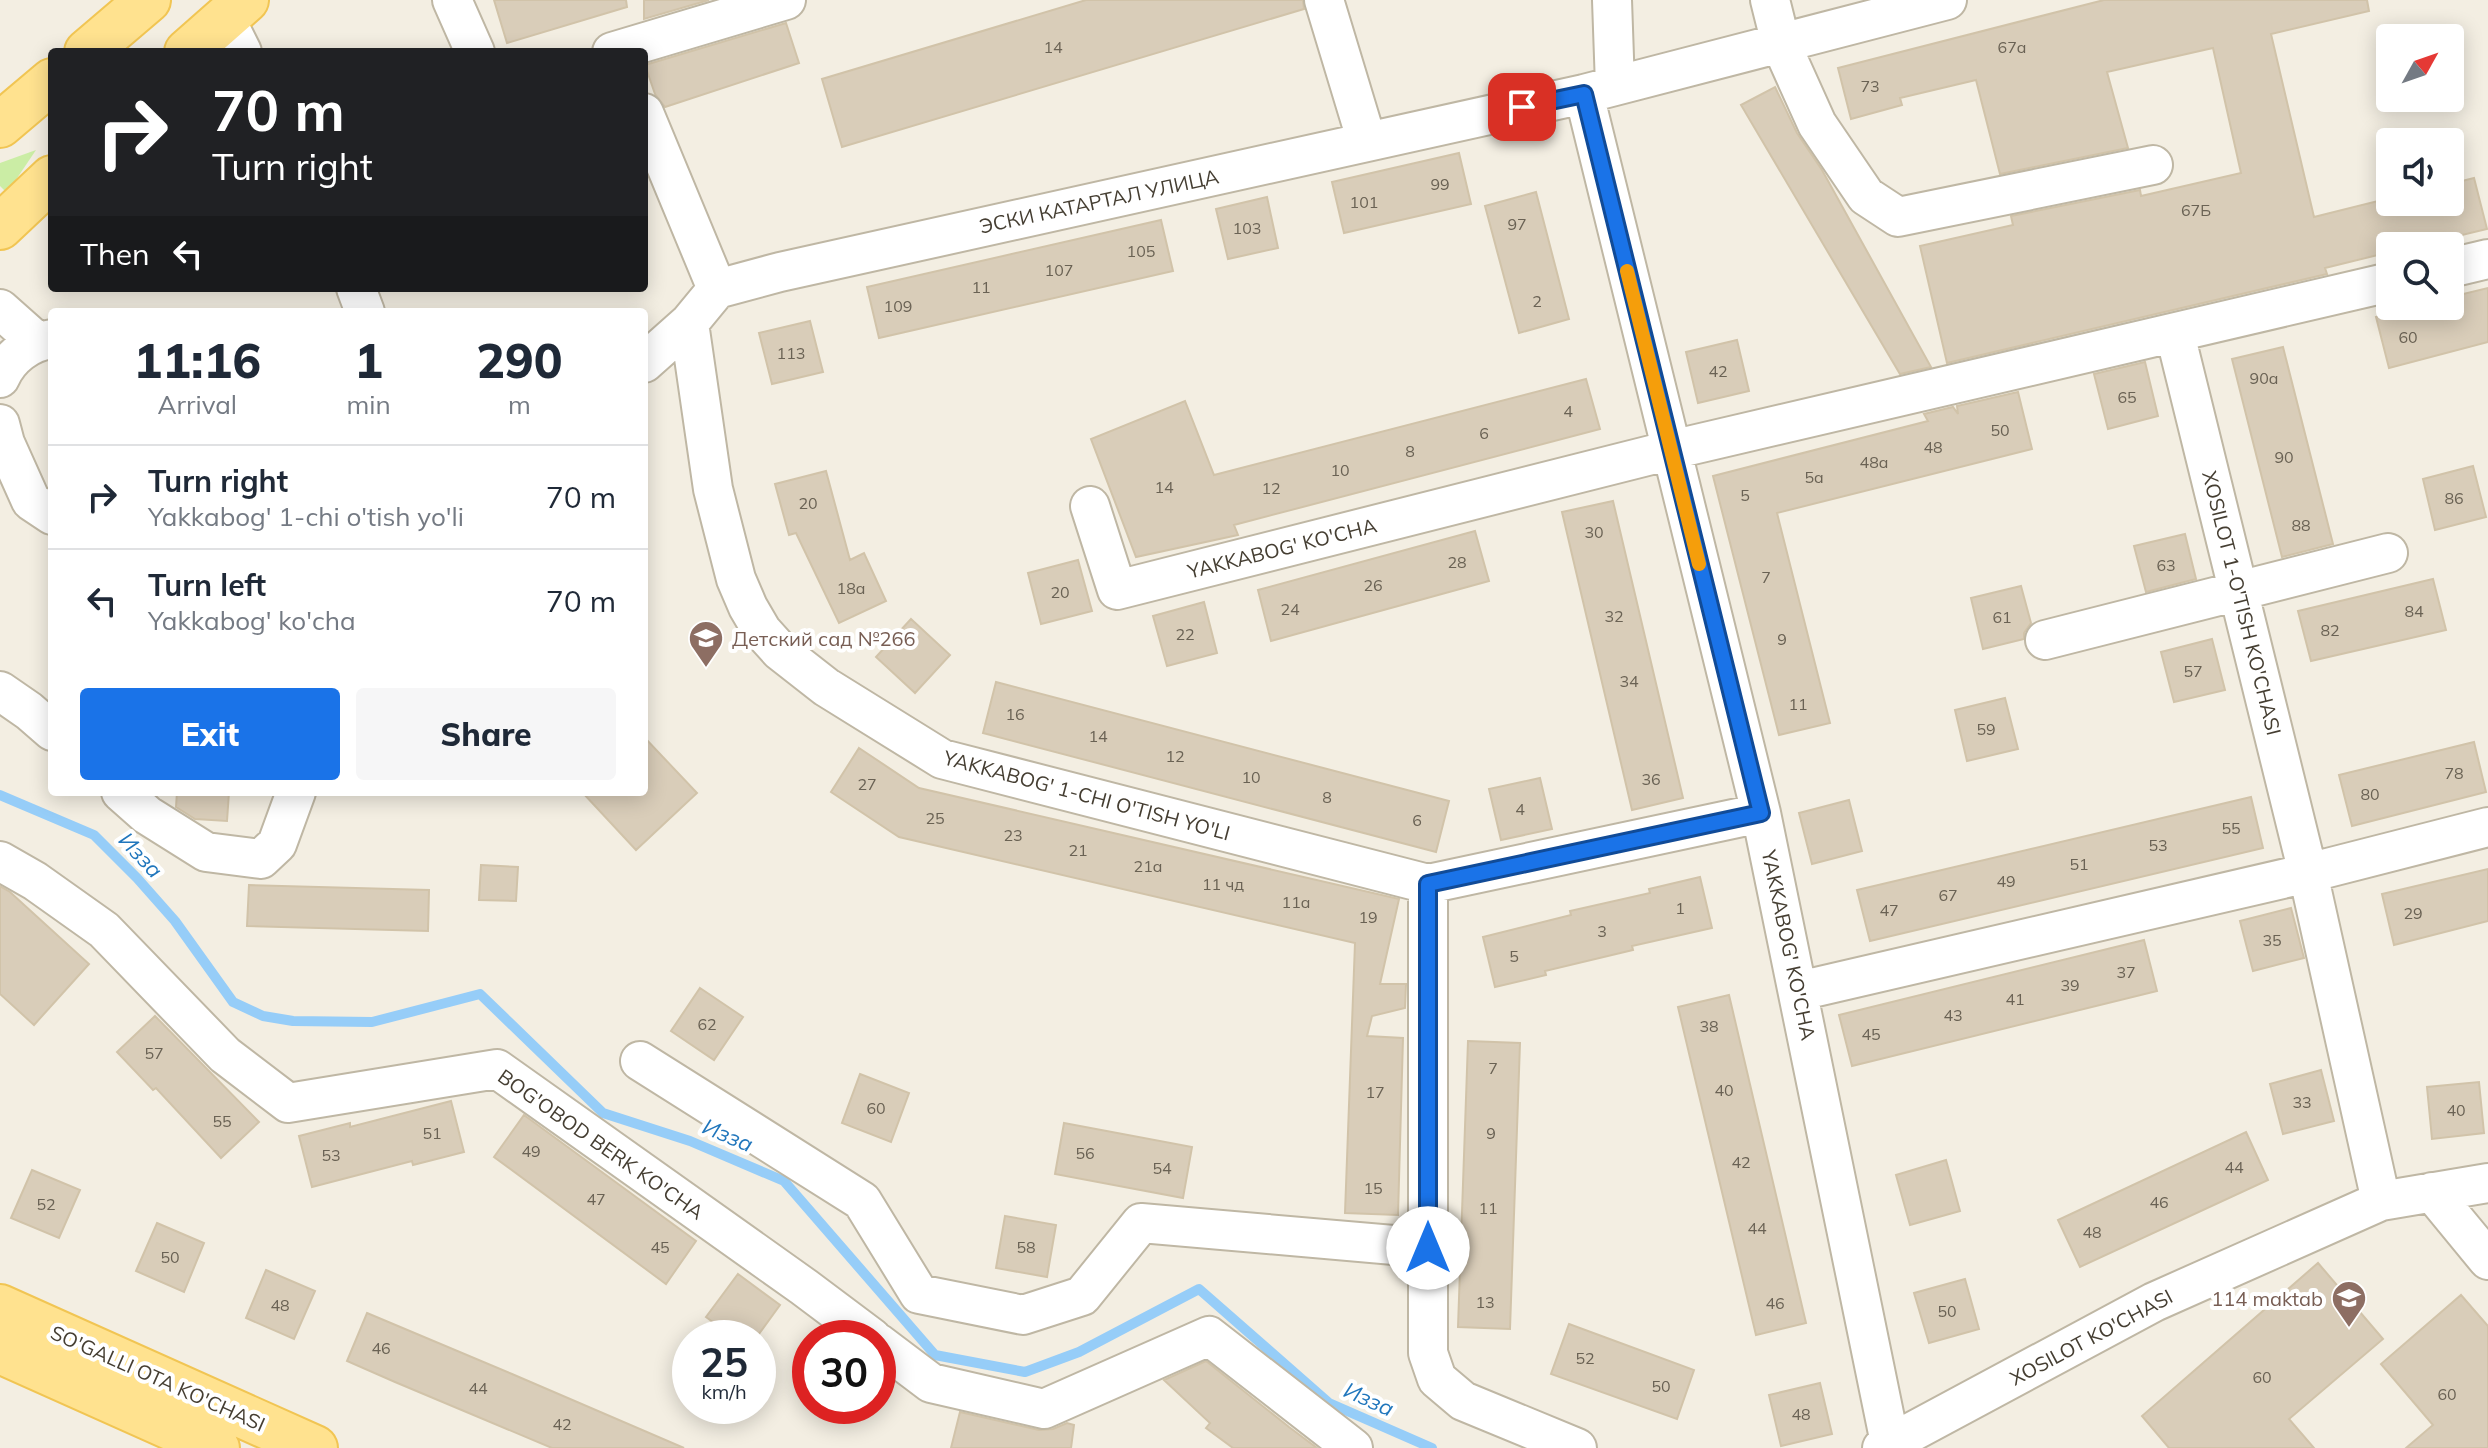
<!DOCTYPE html>
<meta charset="utf-8">
<style>
body{margin:0;font-family:Mulish,sans-serif;background:#f6f6f7;color:#1f2937;height:100vh;display:flex;flex-direction:column;font-size:30px;white-space:nowrap}
*{box-sizing:border-box;margin:0}
p{font-size:26px;color:#747a83}
.icon{flex:none;width:44px;height:44px;fill:none;stroke:currentColor;stroke-width:2;stroke-linecap:round;stroke-linejoin:round}
.map{position:relative;flex:1;overflow:hidden}
.details{position:absolute;left:48px;top:308px;width:600px;height:488px;display:flex;flex-direction:column;background:#fff;border-radius:8px;box-shadow:0 4px 20px #0003}
.details>*{flex:none}
.banner{position:absolute;left:48px;top:48px;width:600px;height:244px;border-radius:8px;box-shadow:0 4px 20px #0003;background:#202124;color:#fff;overflow:hidden}
.needle{width:52px;rotate:50deg}
.buttons{position:absolute;left:2376px;top:24px;display:grid;gap:16px}
.buttons a{display:grid;place-items:center;width:88px;height:88px;border-radius:8px;background:#fff;box-shadow:0 4px 20px #0003;font-size:40px}
.speed{position:absolute;left:672px;top:1320px;display:flex;gap:16px;font-size:40px;font-weight:700;text-align:center}
.speed>*{display:grid;place-content:center;width:104px;height:104px;border-radius:50%;background:#fff;box-shadow:0 4px 20px #0003;line-height:1}
.speed small{font-size:20px;font-weight:400}
.speed .limit{border:12px solid #d22;background:#fff;color:#111}
.pin{position:absolute;display:grid;place-items:center;width:68px;height:68px;color:#fff;margin:-34px;border-radius:16px;box-shadow:0 4px 12px #0006}
.me{position:absolute;width:88px;margin:-44px;rotate:0deg;stroke-linejoin:round;filter:drop-shadow(0 0 6px #0008)}
.turn{display:flex;align-items:center;gap:28px;height:168px;padding:0 32px;font-size:36px}
.turn .icon{width:104px;height:104px;stroke-width:2.5}
.turn b{display:block;font-size:56px;line-height:68px}
.then{display:flex;align-items:center;height:76px;padding:0 32px;background:#0003;gap:16px;font-size:30px}
.eta{display:flex;justify-content:space-evenly;align-items:center;height:136px;text-align:center}
.eta b{font-size:48px;font-weight:800;line-height:56px}
.primary-button{display:flex;gap:16px;margin-top:auto;padding:16px 32px}
.primary-button a{flex:1;height:92px;border-radius:8px;background:#1a73e8;color:#fff;font-size:32px;font-weight:800;line-height:92px;text-align:center}
.primary-button a+a{background:#f6f6f7;color:#1f2937}
ul{padding:0;list-style:none}
li{display:flex;align-items:center;gap:24px;height:104px;padding:0 32px;border-top:2px solid #e0e1e3}
li div{flex:1}
li b{display:block;font-size:30px}
li em{font-style:normal}
.map>svg:first-child{display:block}
</style>
<div class="map">
<svg width="2488" height="1448" viewBox="0 0 2488 1448">
<rect width="100%" height="100%" fill="#f3eee2"/>
<path fill="#cbeda5" d="M 36,150 L 7,193 L 0,186 L 0,163 Z"/>
<g fill="none" stroke-linecap="round" stroke-linejoin="round">
<path stroke="#96cdf8" stroke-width="10" d="M 0,795 L 94,835 L 137,878 L 175,921 L 233,1002 L 263,1016 L 293,1021 L 372,1022 L 480,994 L 603,1113 L 690,1141 L 784,1181 L 935,1355 L 1025,1372 L 1079,1352 L 1199,1289 L 1329,1403 L 1432,1448"/>
</g>
<path fill="#d9cdb9" stroke="#d1c3a9" stroke-width="2" d="M 494,0 L 626,0 L 627,7 L 507,43 Z
M 644,0 L 709,0 L 644,19 Z
M 1086,0 L 1303,0 L 1304,9 L 842,147 L 822,79 Z
M 2104,0 L 2367,0 L 2369,11 L 2271,34 L 2314,217 L 2390,198 L 2390,202 L 2450,202 L 2450,184 L 2474,178 L 2487,229 L 2416,246 L 2390,246 L 2390,252 L 2325,268 L 2327,274 L 1947,363 L 1920,246 L 2013,225 L 2011,216 L 2140,190 L 2141,196 L 2241,173 L 2213,48 L 2107,72 L 2128,148 L 2000,174 L 1976,80 L 1900,98 L 1902,105 L 1851,119 L 1838,68 Z
M 786,23 L 799,63 L 665,107 L 655,94 L 645,65 Z
M 1775,87 L 1797,133 L 1822,170 L 1931,367 L 1900,374 L 1741,105 Z
M 1459,153 L 1471,204 L 1344,233 L 1332,182 Z
M 1536,192 L 1569,319 L 1519,333 L 1485,206 Z
M 1267,197 L 1278,248 L 1228,259 L 1216,209 Z
M 1161,220 L 1173,271 L 879,338 L 867,287 Z
M 2488,288 L 2488,342 L 2389,368 L 2376,317 L 2422,306 L 2457,306 L 2455,296 Z
M 810,321 L 823,372 L 772,384 L 759,333 Z
M 1737,340 L 1749,391 L 1698,403 L 1686,352 Z
M 2283,347 L 2333,544 L 2282,557 L 2232,359 Z
M 2145,362 L 2158,416 L 2108,429 L 2094,374 Z
M 1586,379 L 1600,429 L 1234,525 L 1238,535 L 1136,557 L 1091,439 L 1185,401 L 1214,475 Z
M 2018,392 L 2032,449 L 1777,513 L 1830,723 L 1779,735 L 1713,476 L 1928,421 L 1924,414 L 1953,407 L 1958,414 L 1957,406 Z
M 2473,466 L 2486,517 L 2435,530 L 2423,479 Z
M 826,471 L 850,560 L 864,553 L 886,601 L 839,623 L 796,533 L 789,535 L 775,484 Z
M 1613,501 L 1683,798 L 1632,810 L 1562,512 Z
M 1475,531 L 1489,581 L 1271,641 L 1258,590 Z
M 2185,534 L 2196,579 L 2146,592 L 2134,546 Z
M 1078,560 L 1092,611 L 1041,624 L 1028,573 Z
M 2433,579 L 2446,630 L 2311,661 L 2298,611 Z
M 2021,586 L 2031,623 L 2024,633 L 2024,639 L 1983,649 L 1971,598 Z
M 1204,602 L 1217,653 L 1167,666 L 1153,616 Z
M 911,619 L 950,655 L 915,693 L 876,657 Z
M 2212,639 L 2225,690 L 2174,702 L 2161,652 Z
M 996,682 L 1449,801 L 1436,852 L 983,733 Z
M 2005,698 L 2018,749 L 1967,761 L 1955,710 Z
M 644,737 L 697,793 L 636,850 L 582,792 L 644,792 Z
M 2474,742 L 2486,792 L 2352,826 L 2339,775 Z
M 859,748 L 919,788 L 1399,899 L 1380,984 L 1406,984 L 1405,1008 L 1372,1016 L 1367,1036 L 1403,1038 L 1398,1215 L 1345,1213 L 1355,943 L 899,837 L 831,792 Z
M 1540,778 L 1552,829 L 1501,840 L 1489,789 Z
M 177,792 L 229,792 L 227,821 L 195,819 L 176,807 Z
M 2251,797 L 2263,848 L 1870,941 L 1857,890 Z
M 1849,800 L 1862,851 L 1812,864 L 1799,813 Z
M 481,865 L 518,867 L 516,901 L 479,900 Z
M 2488,869 L 2488,921 L 2394,945 L 2382,894 Z
M 1700,877 L 1712,928 L 1632,946 L 1633,950 L 1545,971 L 1546,975 L 1495,987 L 1483,937 L 1571,915 L 1570,911 L 1650,893 L 1649,889 Z
M 249,885 L 429,890 L 428,931 L 247,926 Z
M 0,886 L 10,892 L 89,964 L 34,1025 L 0,994 Z
M 2291,908 L 2304,958 L 2253,971 L 2240,921 Z
M 2144,940 L 2157,991 L 1852,1066 L 1839,1015 Z
M 700,988 L 743,1017 L 714,1060 L 671,1031 Z
M 1729,995 L 1806,1323 L 1756,1335 L 1678,1007 Z
M 155,1016 L 259,1122 L 221,1158 L 156,1088 L 153,1090 L 117,1052 Z
M 1468,1041 L 1520,1043 L 1510,1329 L 1458,1327 Z
M 2321,1070 L 2334,1121 L 2283,1134 L 2270,1084 Z
M 860,1074 L 909,1093 L 891,1142 L 842,1123 Z
M 2479,1082 L 2484,1133 L 2432,1139 L 2427,1087 Z
M 451,1101 L 464,1152 L 413,1165 L 412,1161 L 312,1187 L 299,1136 L 350,1123 L 350,1127 Z
M 524,1115 L 696,1241 L 666,1284 L 494,1157 Z
M 1064,1123 L 1192,1147 L 1183,1198 L 1055,1174 Z
M 2246,1132 L 2268,1180 L 2080,1267 L 2058,1220 Z
M 1946,1160 L 1960,1211 L 1910,1225 L 1896,1175 Z
M 32,1170 L 80,1190 L 59,1238 L 11,1218 Z
M 1005,1216 L 1056,1225 L 1047,1277 L 996,1268 Z
M 157,1223 L 204,1243 L 184,1292 L 136,1271 Z
M 2318,1263 L 2383,1339 L 2289,1419 L 2314,1448 L 2169,1448 L 2142,1416 Z
M 266,1270 L 315,1291 L 294,1339 L 246,1318 Z
M 738,1274 L 780,1305 L 756,1338 L 735,1338 L 706,1317 Z
M 1965,1279 L 1979,1329 L 1929,1343 L 1914,1293 Z
M 2461,1295 L 2488,1326 L 2488,1448 L 2406,1448 L 2433,1425 L 2381,1364 Z
M 367,1313 L 512,1374 L 684,1448 L 552,1448 L 395,1382 L 347,1361 Z
M 1569,1324 L 1694,1370 L 1677,1419 L 1551,1374 Z
M 1206,1361 L 1289,1427 L 1317,1448 L 1233,1448 L 1206,1428 L 1210,1423 L 1164,1380 Z
M 1820,1383 L 1832,1434 L 1781,1446 L 1769,1395 Z
M 960,1412 L 1039,1430 L 1053,1429 L 1067,1423 L 1074,1425 L 1071,1448 L 951,1448 Z"/>
<g fill="none" stroke-linecap="round" stroke-linejoin="round">
<g stroke="#bfb7a4" stroke-width="42">
<path id="minor" d="M 452,0 L 475,52
M 1324,0 L 1367,142
M 1612,0 L 1615,86
M 1770,0 L 1781,44 L 1817,124 L 1866,196 L 1898,217 L 2153,165
M 225,18 L 242,52
M 612,52 L 786,0
M 1584,94 L 1761,813 L 1890,1443
M 644,113 L 717,289
M 2450,268 L 2488,259
M 356,288 L 365,312
M 0,309 L 36,341
M 689,323 L 713,489 L 736,579 L 748,607 L 762,631 L 780,651 L 826,687 L 942,759 L 1428,884 L 1761,813
M 2175,334 L 2308,873 L 2381,1201
M 644,363 L 689,323 L 717,289 L 780,272 L 1584,94 L 1947,0
M 0,378 C 9,357 29,342 52,339
M 0,424 L 5,443 L 31,501 L 52,515
M 1090,506 L 1117,590 L 1671,450 L 2390,282
M 2045,640 L 2388,553
M 0,691 L 29,711 L 52,731
M 121,792 L 147,815 L 206,852 L 261,859 L 277,844 L 296,792
M 0,861 L 35,881 L 104,930 L 225,1055 L 288,1103 L 497,1069 L 804,1287 L 872,1338
M 1428,884 L 1428,1353 L 1437,1379 L 1463,1401 L 1577,1448
M 1799,991 L 2308,873 L 2488,827
M 640,1061 L 862,1201 L 919,1294 L 1023,1315 L 1082,1296 L 1141,1223 L 1428,1248
M 2432,1192 L 2488,1260
M 878,1343 L 931,1383 L 1044,1409 L 1209,1336 L 1353,1448
M 1882,1448 L 2154,1302 L 2381,1201 L 2488,1183"/>
</g>
<g stroke="#f1c553" stroke-width="48">
<path id="major" d="M 87,52 L 148,0
M 187,52 L 246,0
M 0,125 L 52,81
M 0,227 L 52,178
M 0,1307 L 315,1448
M 0,1351 L 217,1448"/>
</g>
<use href="#minor" stroke="#fff" stroke-width="38"/>
<use href="#major" stroke="#ffe28f" stroke-width="44"/>
</g>
<g fill="none" stroke-linecap="round" stroke-linejoin="round">
<g stroke="#114b97" stroke-width="20">
<path id="route" d="M 1428,1248 L 1428,884 L 1761,813 L 1584,94 L 1522,107"/>
</g>
<use href="#route" stroke="#1a73e8" stroke-width="14"/>
<path stroke="#f59e0b" stroke-width="14" d="M 1627,271 L 1699,564"/>
</g>
<defs>
<g id="school-pin" transform="scale(1.8)"><path d="M0 17L-7.5 6A9.5 9.5 0 1 1 7.5 6Z" fill="#8d6e63" stroke="#fff"/><path d="M0-5L7-2L0 1L-7-2ZM-4 1L0 2.5L4 1V4Q0 6-4 4Z" fill="#fff"/></g>
</defs>
<g fill-rule="evenodd">
<use href="#school-pin" x="706" y="638"/>
<use href="#school-pin" x="2349" y="1298"/>
</g>
<g text-anchor="middle" dominant-baseline="central" stroke-width="8" stroke-linejoin="round" paint-order="stroke">
<g font-size="16" fill="#6a6254">
<text x="1053" y="47">14</text>
<text x="2012" y="47">67a</text>
<text x="1870" y="86">73</text>
<text x="1440" y="184">99</text>
<text x="1364" y="202">101</text>
<text x="2196" y="210">67Б</text>
<text x="1517" y="224">97</text>
<text x="1247" y="228">103</text>
<text x="1141" y="251">105</text>
<text x="1059" y="270">107</text>
<text x="981" y="287">11</text>
<text x="1537" y="301">2</text>
<text x="898" y="306">109</text>
<text x="2408" y="337">60</text>
<text x="791" y="353">113</text>
<text x="1718" y="371">42</text>
<text x="2264" y="378">90a</text>
<text x="2127" y="397">65</text>
<text x="1568" y="411">4</text>
<text x="2000" y="430">50</text>
<text x="1484" y="433">6</text>
<text x="1933" y="447">48</text>
<text x="1410" y="451">8</text>
<text x="2284" y="457">90</text>
<text x="1874" y="462">48a</text>
<text x="1340" y="470">10</text>
<text x="1814" y="477">5a</text>
<text x="1164" y="487">14</text>
<text x="1271" y="488">12</text>
<text x="1745" y="495">5</text>
<text x="2454" y="498">86</text>
<text x="808" y="503">20</text>
<text x="2301" y="525">88</text>
<text x="1594" y="532">30</text>
<text x="1457" y="562">28</text>
<text x="2166" y="565">63</text>
<text x="1766" y="577">7</text>
<text x="1373" y="585">26</text>
<text x="851" y="588">18a</text>
<text x="1060" y="592">20</text>
<text x="1290" y="609">24</text>
<text x="2414" y="611">84</text>
<text x="1614" y="616">32</text>
<text x="2002" y="617">61</text>
<text x="2330" y="630">82</text>
<text x="1185" y="634">22</text>
<text x="1782" y="639">9</text>
<text x="2193" y="671">57</text>
<text x="1629" y="681">34</text>
<text x="1798" y="704">11</text>
<text x="1015" y="714">16</text>
<text x="1986" y="729">59</text>
<text x="1098" y="736">14</text>
<text x="1175" y="756">12</text>
<text x="2454" y="773">78</text>
<text x="1251" y="777">10</text>
<text x="1651" y="779">36</text>
<text x="867" y="784">27</text>
<text x="2370" y="794">80</text>
<text x="1327" y="797">8</text>
<text x="1520" y="809">4</text>
<text x="935" y="818">25</text>
<text x="1417" y="820">6</text>
<text x="2231" y="828">55</text>
<text x="1013" y="835">23</text>
<text x="2158" y="845">53</text>
<text x="1078" y="850">21</text>
<text x="2079" y="864">51</text>
<text x="1148" y="866">21a</text>
<text x="2006" y="881">49</text>
<text x="1223" y="884">11 чд</text>
<text x="1948" y="895">67</text>
<text x="1296" y="902">11a</text>
<text x="1680" y="908">1</text>
<text x="1889" y="910">47</text>
<text x="2413" y="913">29</text>
<text x="1368" y="917">19</text>
<text x="1602" y="931">3</text>
<text x="2272" y="940">35</text>
<text x="1514" y="956">5</text>
<text x="2126" y="972">37</text>
<text x="2070" y="985">39</text>
<text x="2015" y="999">41</text>
<text x="1953" y="1015">43</text>
<text x="707" y="1024">62</text>
<text x="1709" y="1026">38</text>
<text x="1871" y="1034">45</text>
<text x="154" y="1053">57</text>
<text x="1493" y="1068">7</text>
<text x="1724" y="1090">40</text>
<text x="1375" y="1092">17</text>
<text x="2302" y="1102">33</text>
<text x="876" y="1108">60</text>
<text x="2456" y="1110">40</text>
<text x="222" y="1121">55</text>
<text x="432" y="1133">51</text>
<text x="1491" y="1133">9</text>
<text x="531" y="1151">49</text>
<text x="1085" y="1153">56</text>
<text x="331" y="1155">53</text>
<text x="1741" y="1162">42</text>
<text x="2234" y="1167">44</text>
<text x="1162" y="1168">54</text>
<text x="1373" y="1188">15</text>
<text x="596" y="1199">47</text>
<text x="2159" y="1202">46</text>
<text x="46" y="1204">52</text>
<text x="1488" y="1208">11</text>
<text x="1757" y="1228">44</text>
<text x="2092" y="1232">48</text>
<text x="660" y="1247">45</text>
<text x="1026" y="1247">58</text>
<text x="170" y="1257">50</text>
<text x="1485" y="1302">13</text>
<text x="1775" y="1303">46</text>
<text x="280" y="1305">48</text>
<text x="1947" y="1311">50</text>
<text x="381" y="1348">46</text>
<text x="1585" y="1358">52</text>
<text x="2262" y="1377">60</text>
<text x="1661" y="1386">50</text>
<text x="478" y="1388">44</text>
<text x="2447" y="1394">60</text>
<text x="1801" y="1414">48</text>
<text x="562" y="1424">42</text>
</g>
<g font-size="20" fill="#453e32" stroke="#fff">
<text transform="translate(1099 201) rotate(-12)">ЭСКИ КАТАРТАЛ УЛИЦА</text>
<text transform="translate(1282 548) rotate(-14)">YAKKABOG' KO'CHA</text>
<text transform="translate(2242 603) rotate(76)">XOSILOT 1-O'TISH KO'CHASI</text>
<text transform="translate(1087 795) rotate(15)">YAKKABOG' 1-CHI O'TISH YO'LI</text>
<text transform="translate(1789 945) rotate(78)">YAKKABOG' KO'CHA</text>
<text transform="translate(601 1144) rotate(35)">BOG'OBOD BERK KO'CHA</text>
<text transform="translate(2091 1337) rotate(-28)">XOSILOT KO'CHASI</text>
<text transform="translate(158 1378) rotate(24)">SO'GALLI OTA KO'CHASI</text>
</g>
<g font-size="20" fill="#785e54" stroke="#fff" text-anchor="start">
<text x="732" y="638">Детский сад №266</text>
<text x="2323" y="1298" text-anchor="end">114 maktab</text>
</g>
<g font-size="22" font-style="italic" fill="#2076bc" stroke="#fff">
<text transform="translate(141 855) rotate(47)">Изза</text>
<text transform="translate(728 1135) rotate(23)">Изза</text>
<text transform="translate(1369 1399) rotate(24)">Изза</text>
</g>
</g>
</svg>
<div class="buttons">
<a><svg class="needle" viewBox="-14 -14 28 28"><path d="M0-13l5 13h-10z" fill="#e53935"/><path d="M0 13l5-13h-10z" fill="#747a83"/></svg></a>
<a><svg class="icon" aria-label="sound" viewBox="0 0 24 24"><path d="M4 9h4l5-4v14l-5-4H4zM17 9q2 3 0 6"/></svg></a>
<a><svg class="icon" aria-label="search" viewBox="0 0 24 24"><circle cx="10" cy="10" r="6"/><path d="M15 15l6 6"/></svg></a>
</div>
<div class="speed"><div>25<small>km/h</small></div><div class="limit">30</div></div>
<div class="pin" style="left:1522px;top:107px;background:#d93025"><svg class="icon" aria-label="arrive" viewBox="0 0 24 24"><path d="M6 21V4h12l-3 4 3 4H6"/></svg></div>
<svg class="me" style="left:1428px;top:1248px" viewBox="-20 -20 40 40"><circle r="19" fill="#fff"/><path d="M0-13L10 11 0 6-10 11z" fill="#1a73e8"/></svg>
<div class="banner">
<div class="turn"><svg class="icon" aria-label="right" viewBox="0 0 24 24"><path d="M7 20v-9h11M14 6l5 5-5 5"/></svg><div><b>70 m</b>Turn right</div></div>
<div class="then">Then<svg class="icon" aria-label="left" viewBox="0 0 24 24"><path d="M17 20v-9H6M10 6l-5 5 5 5"/></svg></div>
</div>
<section class="details">
<div class="eta">
<div><b>11:16</b><p>Arrival</p></div>
<div><b>1</b><p>min</p></div>
<div><b>290</b><p>m</p></div>
</div>
<ul>
<li><svg class="icon" aria-label="right" viewBox="0 0 24 24"><path d="M7 20v-9h11M14 6l5 5-5 5"/></svg><div><b>Turn right</b><p>Yakkabog' 1-chi o'tish yo'li</p></div><em>70 m</em></li>
<li><svg class="icon" aria-label="left" viewBox="0 0 24 24"><path d="M17 20v-9H6M10 6l-5 5 5 5"/></svg><div><b>Turn left</b><p>Yakkabog' ko'cha</p></div><em>70 m</em></li>
</ul>
<div class="primary-button"><a>Exit</a><a>Share</a></div>
</section>
</div>
